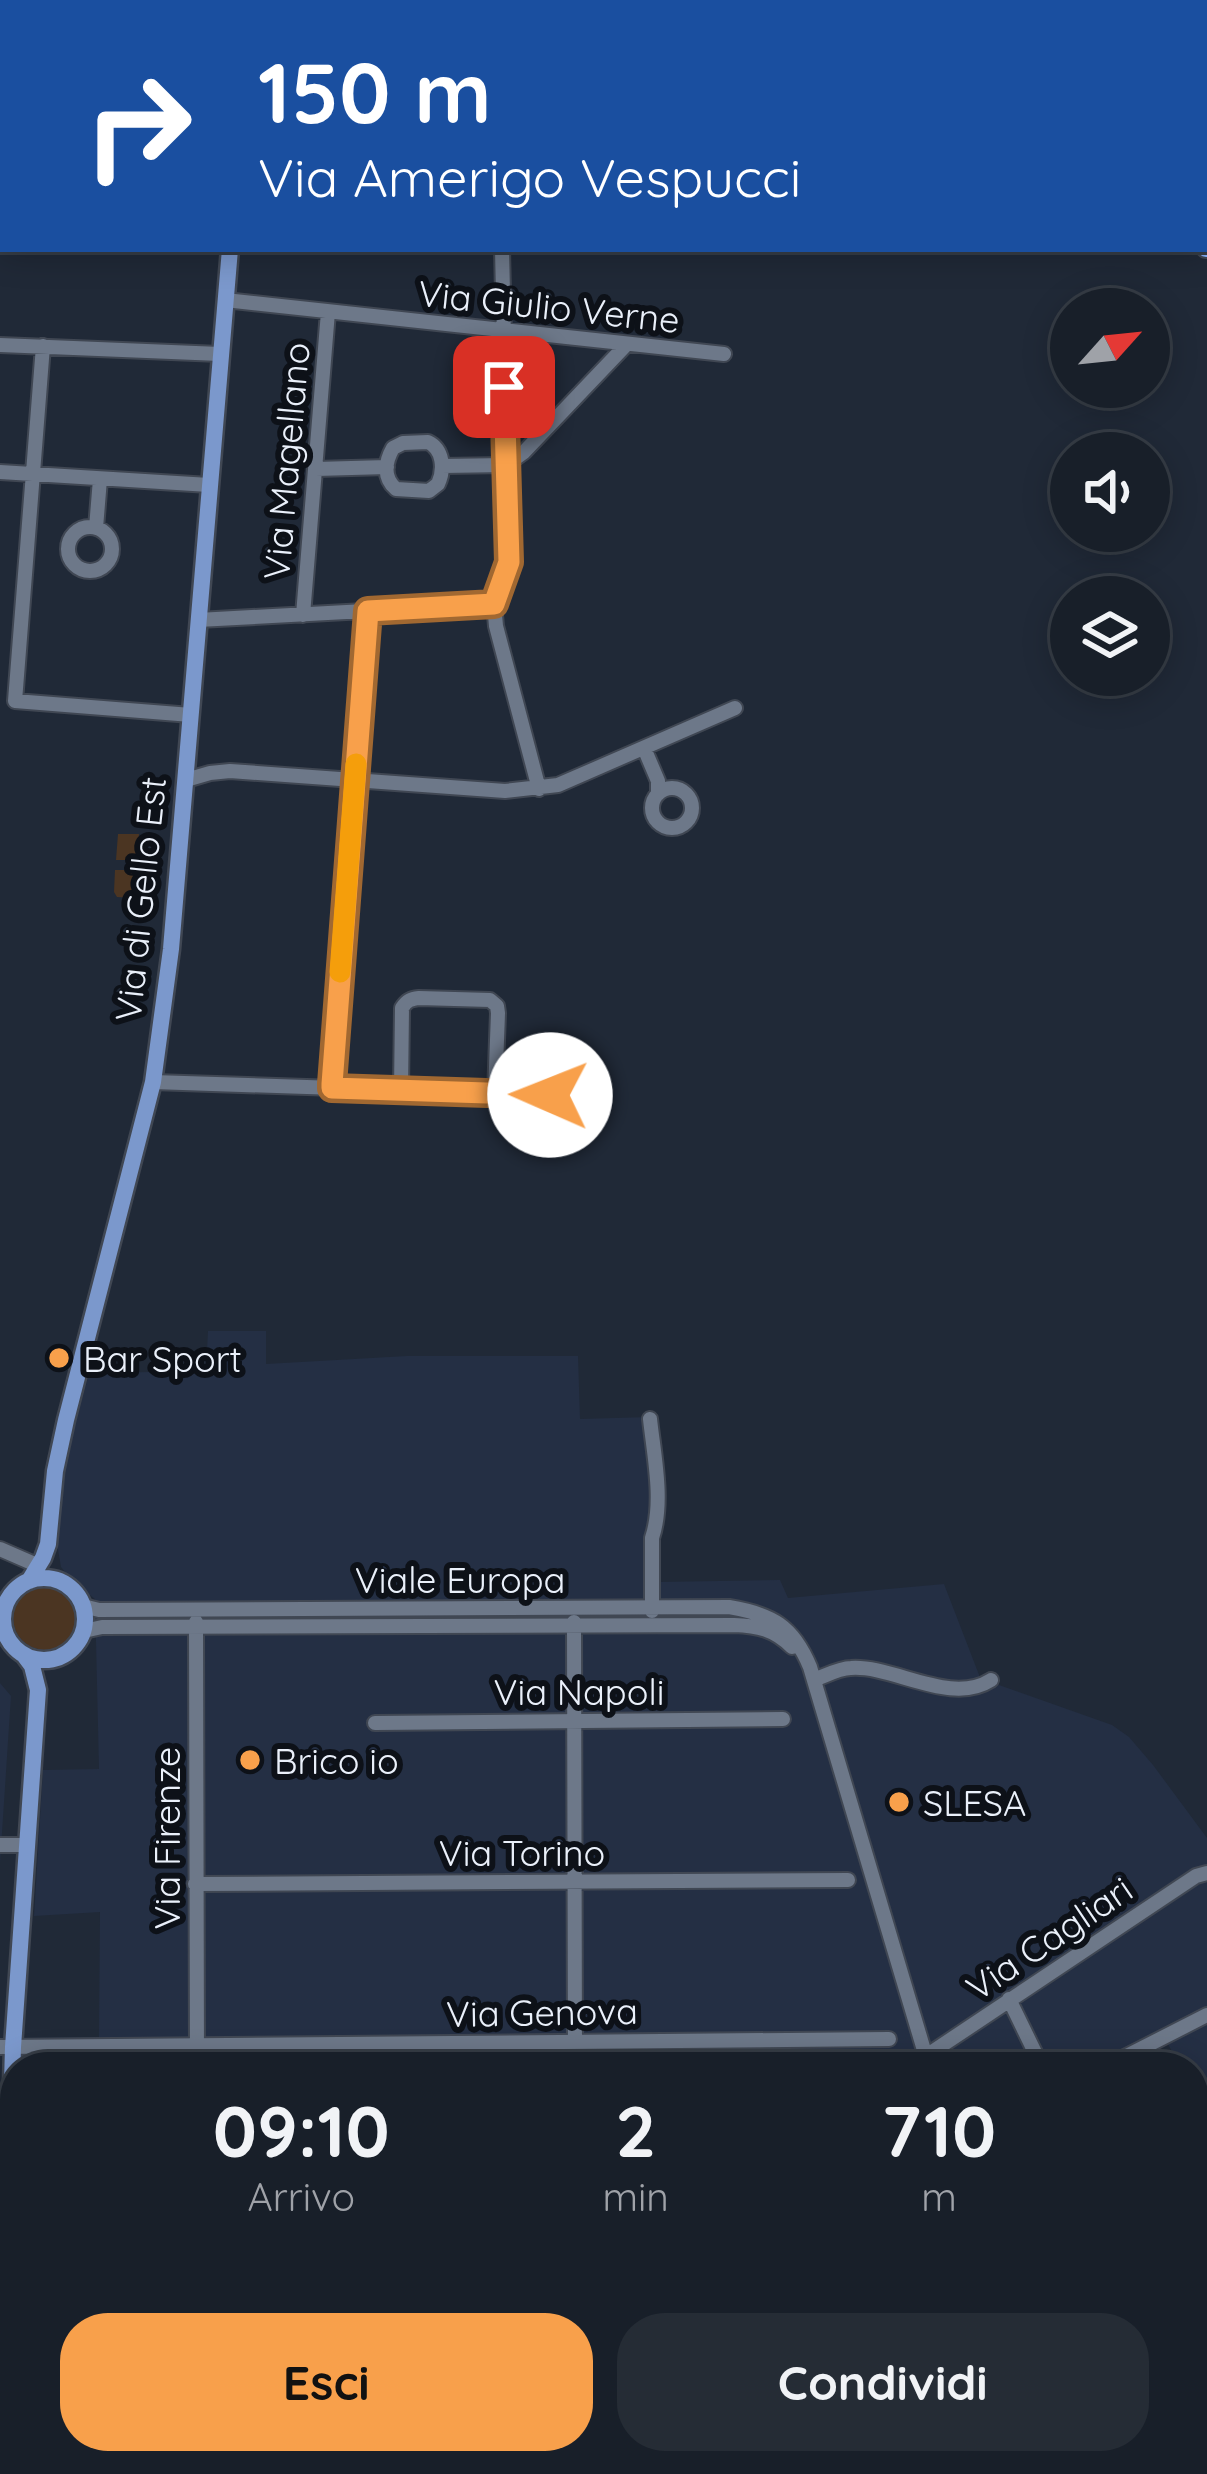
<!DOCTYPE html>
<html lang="it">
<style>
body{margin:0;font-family:Quicksand,sans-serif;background:#252c35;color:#f1f3f6;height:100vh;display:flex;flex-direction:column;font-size:45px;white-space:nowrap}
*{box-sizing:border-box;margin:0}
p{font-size:39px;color:#9fa2a8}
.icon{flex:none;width:66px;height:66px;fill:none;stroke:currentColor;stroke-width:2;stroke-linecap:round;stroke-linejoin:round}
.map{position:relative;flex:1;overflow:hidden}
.drawer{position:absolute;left:0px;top:2052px;width:1209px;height:423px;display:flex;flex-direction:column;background:#181f29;border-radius:48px 48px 0 0;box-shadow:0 6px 30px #0003,0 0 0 3px #363d46}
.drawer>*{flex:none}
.banner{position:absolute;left:0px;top:0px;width:1209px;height:252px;box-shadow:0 6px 30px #0003,0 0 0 3px #363d46;background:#1a4fa0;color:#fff;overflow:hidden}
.needle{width:78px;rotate:63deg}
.fabs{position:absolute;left:1050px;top:288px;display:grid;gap:24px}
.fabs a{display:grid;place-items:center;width:120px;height:120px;border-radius:50%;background:#181f29;box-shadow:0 6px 30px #0003,0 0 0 3px #363d46;font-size:60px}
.pin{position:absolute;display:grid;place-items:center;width:102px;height:102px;color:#fff;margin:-51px;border-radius:24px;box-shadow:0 6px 18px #0006}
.me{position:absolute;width:132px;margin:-66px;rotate:271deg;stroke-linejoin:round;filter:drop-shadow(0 0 9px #0008)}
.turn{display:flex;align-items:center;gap:42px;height:252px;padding:0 60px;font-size:54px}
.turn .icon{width:156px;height:156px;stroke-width:2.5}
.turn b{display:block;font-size:84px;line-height:102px}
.eta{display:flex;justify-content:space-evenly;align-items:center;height:204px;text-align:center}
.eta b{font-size:72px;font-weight:700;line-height:84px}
.primary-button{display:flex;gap:24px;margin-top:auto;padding:24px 60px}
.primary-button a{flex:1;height:138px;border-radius:48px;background:#f8a04b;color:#111;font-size:48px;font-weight:700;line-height:138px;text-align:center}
.primary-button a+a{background:#252c35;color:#f1f3f6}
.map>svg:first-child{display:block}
</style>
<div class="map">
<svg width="1207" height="2474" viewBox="0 0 1207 2474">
<rect width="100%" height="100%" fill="#202937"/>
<path fill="#242f44" d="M 208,1331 L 266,1331 L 266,1364 L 407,1356 L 578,1356 L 580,1419 L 650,1417 L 658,1582 L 780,1580 L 788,1598 L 944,1584 L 981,1680 L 987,1686 L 999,1685 L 1112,1725 L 1129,1737 L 1153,1765 L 1207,1838 L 1207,2121 L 1194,2095 L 1194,2067 L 1180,2067 L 1168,2044 L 1122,2067 L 23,2067 L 22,2038 L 99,2037 L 100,1912 L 34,1916 L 43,1770 L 99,1769 L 95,1599 L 73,1582 L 61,1567 L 56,1538 L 57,1509 L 64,1464 L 89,1374 L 206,1370 Z
M 0,1683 L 11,1696 L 0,1863 Z"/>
<path fill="#4b3522" d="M 118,834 L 139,834 L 137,860 L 116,860 Z
M 115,870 L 137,870 L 134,898 L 117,897 L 114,892 Z
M13 1618a32 32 0 1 1 64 0a32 32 0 1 1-64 0Z"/>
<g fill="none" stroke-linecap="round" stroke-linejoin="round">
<g stroke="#404753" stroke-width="18">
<path id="minor" d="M 253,3 L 254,0
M 502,249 L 509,562 L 494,604 L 496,626 L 539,789
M 225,300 L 724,354
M 0,345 L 220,354
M 43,346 L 15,701 L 191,715
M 428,442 C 443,449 445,469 438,484 L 429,491 L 396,489 C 383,478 385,462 393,448 L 403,443 Z
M 442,466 L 506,465 L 524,452 L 626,345
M 316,469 L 387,467
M 0,472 L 209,485
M68 549a22 22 0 1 1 44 0a22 22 0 1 1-44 0Z
M 96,528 L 100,479
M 303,615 L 328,312
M 198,620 L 494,604
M 644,748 L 658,781 L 658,794
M 186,780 L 210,773 L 230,771 L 505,791 L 558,785 L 735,708
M652 808a20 20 0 1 1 40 0a20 20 0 1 1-40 0Z
M 153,1082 L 550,1095
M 332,1088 L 367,611
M 401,1091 L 402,1008 C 407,1000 411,999 419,998 L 490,1000 L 497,1006 L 498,1013 L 495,1094
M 650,1419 C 654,1456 664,1502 652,1538 L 652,1611
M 0,1549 L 39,1566
M 83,1606 L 99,1610 L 729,1607 C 772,1614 793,1626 810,1667 L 929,2067
M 0,1610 L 4,1608
M 196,1622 L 197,2067
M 574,1622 L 575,2067
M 0,1631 L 6,1633
M 84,1631 L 102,1627 L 734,1625 C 758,1626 774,1629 792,1647
M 814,1680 C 825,1676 839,1668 851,1668 C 893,1665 951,1706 991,1680
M 375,1723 L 783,1719
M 0,1845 L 27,1845
M 195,1884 L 848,1880
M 1009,1999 L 1042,2067
M 0,2047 L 889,2039
M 40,2047 L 41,2067
M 926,2056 L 1196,1876 L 1207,1873
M 1105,2067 L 1207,2015
M 1194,2344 L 1207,2337
M 292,2460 L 296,2474
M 791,2460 L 797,2474
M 1072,2460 L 1078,2474
M 506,2474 L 510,2460
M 1047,2474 L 1062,2460"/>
</g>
<g stroke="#404753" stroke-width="21">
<path id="major" d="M 115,0 L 118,3
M 0,3 L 34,0
M 167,3 L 170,0
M3 1619a41 41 0 1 1 82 0a41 41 0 1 1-82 0Z
M 29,1581 L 43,1558 L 48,1544 L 55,1471 L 66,1420 L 153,1082 L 171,949 L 230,249
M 15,2209 L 11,2119 L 13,2047 L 38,1690 L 32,1666 L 23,1654
M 50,2460 L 52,2474"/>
</g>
<g stroke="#404753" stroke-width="22">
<path id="highway" d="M 502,0 L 505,3
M 546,0 L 551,3
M 571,0 L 576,3
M 597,0 L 600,3
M 370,3 L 372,0
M 1206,235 L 1207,235
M 1206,248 L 1207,248"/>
</g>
<use href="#minor" stroke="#6d7889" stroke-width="14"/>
<use href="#major" stroke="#7b98cc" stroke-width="16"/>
<use href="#highway" stroke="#84aef9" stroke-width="18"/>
</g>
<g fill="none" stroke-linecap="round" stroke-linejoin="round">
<g stroke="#a16831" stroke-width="30">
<path id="route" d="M 504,387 L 509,562 L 494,604 L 368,611 L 332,1084 L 332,1088 L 550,1095"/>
</g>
<use href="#route" stroke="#f8a04b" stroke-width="21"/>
<path stroke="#f59e0b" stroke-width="21" d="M 340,972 L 356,764"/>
</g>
<g fill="#f8a04b" stroke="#0d1118" stroke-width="4.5">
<circle cx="59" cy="1358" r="12"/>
<circle cx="250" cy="1760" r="12"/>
<circle cx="899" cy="1802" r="12"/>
</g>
<g text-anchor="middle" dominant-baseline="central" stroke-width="12" stroke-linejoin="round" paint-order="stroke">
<g font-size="36" fill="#eaf0fa" stroke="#0d1118">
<text transform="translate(549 306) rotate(6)">Via Giulio Verne</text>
<text transform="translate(286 461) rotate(-85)">Via Magellano</text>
<text transform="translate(140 899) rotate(-84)">Via di Gello Est</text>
<text x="460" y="1579">Viale Europa</text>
<text x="579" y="1691">Via Napoli</text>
<text transform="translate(166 1838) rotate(-90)">Via Firenze</text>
<text x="522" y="1852">Via Torino</text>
<text transform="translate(1049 1938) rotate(-34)">Via Cagliari</text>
<text transform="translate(542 2012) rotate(-1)">Via Genova</text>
</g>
<g font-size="36" fill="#eaf0fa" stroke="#0d1118" text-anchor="start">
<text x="83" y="1358">Bar Sport</text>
<text x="274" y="1760">Brico io</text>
<text x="923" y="1802">SLESA</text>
</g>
</g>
</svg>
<div class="fabs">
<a><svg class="needle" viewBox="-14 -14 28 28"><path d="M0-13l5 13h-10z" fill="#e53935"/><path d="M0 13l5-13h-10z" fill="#9fa2a8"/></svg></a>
<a><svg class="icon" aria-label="sound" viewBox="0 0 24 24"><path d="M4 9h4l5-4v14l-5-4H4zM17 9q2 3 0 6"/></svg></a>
<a><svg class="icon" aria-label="layers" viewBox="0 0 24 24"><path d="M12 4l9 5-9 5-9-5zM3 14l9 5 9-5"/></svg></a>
</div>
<div class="pin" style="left:504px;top:387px;background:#d93025"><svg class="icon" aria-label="arrive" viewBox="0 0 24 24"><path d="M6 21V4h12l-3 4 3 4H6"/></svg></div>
<svg class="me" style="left:550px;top:1095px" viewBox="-20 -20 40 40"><circle r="19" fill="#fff"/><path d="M0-13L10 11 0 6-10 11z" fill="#f8a04b"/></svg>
<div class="banner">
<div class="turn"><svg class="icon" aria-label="right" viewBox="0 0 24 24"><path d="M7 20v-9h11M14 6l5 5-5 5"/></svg><div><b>150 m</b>Via Amerigo Vespucci</div></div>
</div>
<section class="drawer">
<div class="eta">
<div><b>09:10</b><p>Arrivo</p></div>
<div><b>2</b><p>min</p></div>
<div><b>710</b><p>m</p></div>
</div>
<div class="primary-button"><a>Esci</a><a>Condividi</a></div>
</section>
</div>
